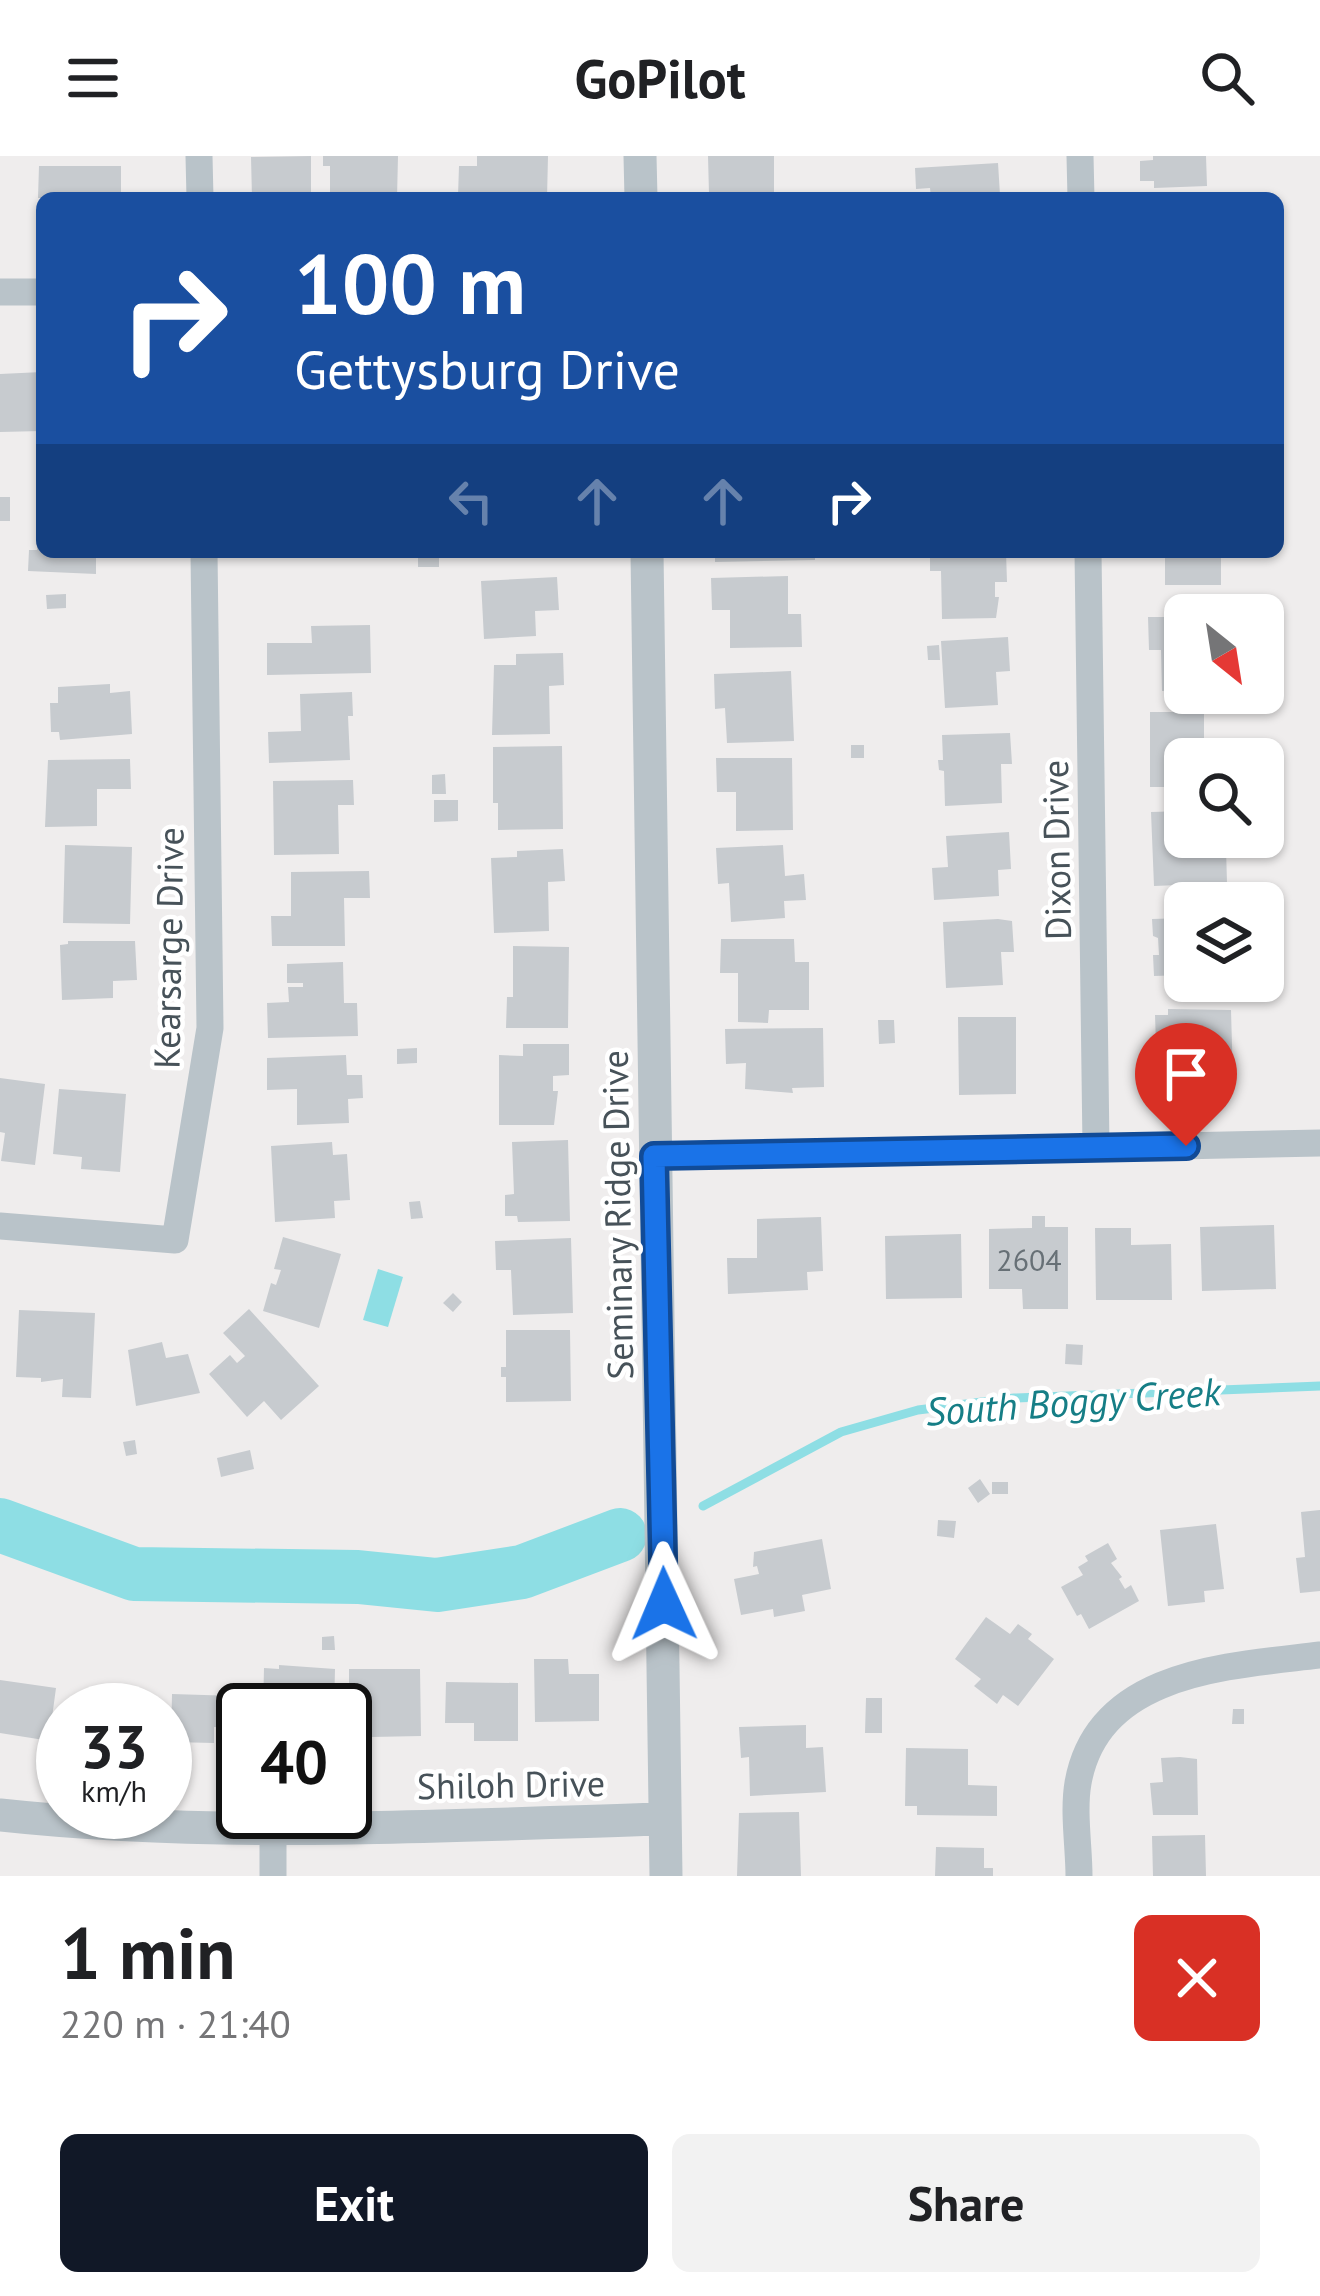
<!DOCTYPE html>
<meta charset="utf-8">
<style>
body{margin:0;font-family:"PT Sans",sans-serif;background:#f2f2f2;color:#202124;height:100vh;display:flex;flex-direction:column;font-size:45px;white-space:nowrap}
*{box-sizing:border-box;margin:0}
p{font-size:39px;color:#757577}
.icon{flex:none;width:66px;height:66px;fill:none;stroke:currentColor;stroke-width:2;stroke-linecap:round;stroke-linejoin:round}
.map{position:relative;height:1720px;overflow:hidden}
.sheet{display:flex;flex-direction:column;background:#fff;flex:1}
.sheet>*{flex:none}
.top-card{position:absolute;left:36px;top:36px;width:1248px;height:366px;border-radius:18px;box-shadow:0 3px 9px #0004;background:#1a4fa0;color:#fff;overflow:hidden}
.needle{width:78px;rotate:150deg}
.buttons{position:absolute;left:1164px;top:438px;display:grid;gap:24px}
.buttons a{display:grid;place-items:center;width:120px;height:120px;border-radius:18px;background:#fff;box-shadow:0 3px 9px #0004;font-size:60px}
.speed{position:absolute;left:36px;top:1527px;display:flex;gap:24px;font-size:60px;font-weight:700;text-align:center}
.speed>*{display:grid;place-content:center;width:156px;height:156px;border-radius:50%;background:#fff;box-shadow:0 3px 9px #0004;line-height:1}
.speed small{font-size:30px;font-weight:400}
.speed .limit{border:6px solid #111;border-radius:18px;background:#fff;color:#111}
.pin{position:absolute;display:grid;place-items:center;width:102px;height:102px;color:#fff;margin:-123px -51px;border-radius:50% 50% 50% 0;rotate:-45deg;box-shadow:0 0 12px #0007}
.pin .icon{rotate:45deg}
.me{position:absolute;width:132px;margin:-66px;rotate:359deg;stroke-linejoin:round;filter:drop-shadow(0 0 9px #0008)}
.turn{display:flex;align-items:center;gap:42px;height:252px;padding:0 60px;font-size:54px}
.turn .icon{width:156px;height:156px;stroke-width:2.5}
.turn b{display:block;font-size:84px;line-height:102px}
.lanes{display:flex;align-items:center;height:114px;padding:0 60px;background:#0003;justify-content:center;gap:60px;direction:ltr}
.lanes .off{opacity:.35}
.round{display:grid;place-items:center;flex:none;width:126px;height:126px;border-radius:18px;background:#f2f2f2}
.overview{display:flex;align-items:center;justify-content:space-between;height:204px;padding:0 60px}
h1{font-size:72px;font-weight:700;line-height:90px}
.action{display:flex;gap:24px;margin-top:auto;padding:24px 60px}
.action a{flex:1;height:138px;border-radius:18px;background:#111827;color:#fff;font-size:48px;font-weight:700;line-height:138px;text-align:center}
.action a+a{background:#f2f2f2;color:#202124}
header{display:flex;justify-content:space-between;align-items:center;height:156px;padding:0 60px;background:#fff;font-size:54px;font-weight:700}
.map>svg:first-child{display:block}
</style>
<header><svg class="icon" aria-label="menu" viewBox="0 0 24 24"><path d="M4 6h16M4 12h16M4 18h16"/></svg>GoPilot<svg class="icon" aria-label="search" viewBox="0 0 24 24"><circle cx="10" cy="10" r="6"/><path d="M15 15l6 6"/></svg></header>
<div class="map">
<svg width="1320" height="1720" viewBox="0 0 1320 1720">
<rect width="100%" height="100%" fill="#efeded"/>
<path fill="#8edee4" d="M 378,1113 L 403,1121 L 388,1171 L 363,1164 Z"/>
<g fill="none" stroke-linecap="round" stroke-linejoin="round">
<path stroke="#8edee4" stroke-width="9" d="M 703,1350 L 841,1276 L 918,1254 L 1014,1242 L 1320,1230"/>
<path stroke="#8edee4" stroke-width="54" d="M 0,1369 L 134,1418 L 358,1421 L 437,1429 L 522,1416 L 620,1379"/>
</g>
<path fill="#c7cbcf" d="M 311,0 L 311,42 L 252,42 L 251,1 Z
M 323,0 L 398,0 L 397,42 L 330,37 L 330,10 L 323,10 Z
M 477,0 L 548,0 L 547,42 L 458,40 L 459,10 L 477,10 Z
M 708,0 L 774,0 L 774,37 L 709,38 Z
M 1153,0 L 1206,0 L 1207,30 L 1154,32 L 1154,25 L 1140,25 L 1140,5 L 1153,4 Z
M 998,7 L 1000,39 L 931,42 L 930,32 L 916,33 L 915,12 Z
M 39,10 L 121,10 L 121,42 L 38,42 Z
M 42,216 L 42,275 L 0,276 L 0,218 Z
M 0,341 L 10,341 L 10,365 L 0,365 Z
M 37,386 L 42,386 L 42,396 L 96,396 L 96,418 L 28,415 L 29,394 L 37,394 Z
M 715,396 L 815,396 L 815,404 L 715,406 Z
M 930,396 L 1006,396 L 1007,426 L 995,426 L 995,441 L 999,441 L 996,462 L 942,463 L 941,415 L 930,415 Z
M 1165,396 L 1221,396 L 1221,429 L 1165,429 Z
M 418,398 L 439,398 L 439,411 L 418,411 Z
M 788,420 L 788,458 L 801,458 L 802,491 L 730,492 L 730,454 L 712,454 L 711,422 Z
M 557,421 L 559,454 L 535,455 L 536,480 L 484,483 L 481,425 Z
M 66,438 L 66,452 L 47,453 L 46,439 Z
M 1148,461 L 1185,461 L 1185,534 L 1162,535 L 1161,494 L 1149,494 Z
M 370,469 L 371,517 L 267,519 L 267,487 L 312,487 L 311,470 Z
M 1008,481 L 1010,515 L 996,516 L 998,549 L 945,552 L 941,485 Z
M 939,489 L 940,504 L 928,504 L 927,490 Z
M 563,497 L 564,529 L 549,530 L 550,578 L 492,579 L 494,509 L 516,509 L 516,498 Z
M 791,515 L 794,585 L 727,587 L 725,552 L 715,553 L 714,518 Z
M 110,528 L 110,537 L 130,535 L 132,578 L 60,584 L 59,576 L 51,576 L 50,547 L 58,547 L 58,531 Z
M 352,536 L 353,560 L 348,560 L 350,604 L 269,607 L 268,576 L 301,575 L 300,538 Z
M 1150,556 L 1204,556 L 1204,603 L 1185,603 L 1185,631 L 1150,631 Z
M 1010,577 L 1012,608 L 1001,608 L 1002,647 L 945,650 L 944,615 L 939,614 L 938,604 L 943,604 L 942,579 Z
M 851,589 L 864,589 L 864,602 L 851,602 Z
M 562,590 L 563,673 L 498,674 L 498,647 L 493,647 L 493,591 Z
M 716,602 L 792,602 L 793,674 L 736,675 L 736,636 L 717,636 Z
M 130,603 L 131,633 L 97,633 L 97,670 L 45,671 L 48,604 Z
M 445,618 L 446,638 L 432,638 L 432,619 Z
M 353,624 L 354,649 L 338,649 L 339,698 L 274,699 L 273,625 Z
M 434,644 L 458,644 L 458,665 L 434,666 Z
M 1185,655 L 1185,681 L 1210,681 L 1210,693 L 1226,692 L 1227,727 L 1154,730 L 1151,656 Z
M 1009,676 L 1011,713 L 998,714 L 999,740 L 934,744 L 932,712 L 948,711 L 946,680 Z
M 65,689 L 132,691 L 130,768 L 63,767 Z
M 783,689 L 785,720 L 804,718 L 806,744 L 784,745 L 785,762 L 731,766 L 729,727 L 718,728 L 716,692 Z
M 563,693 L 565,725 L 548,726 L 549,775 L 494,777 L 491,702 L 517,701 L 517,695 Z
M 369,715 L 370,742 L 344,742 L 345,790 L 272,790 L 271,760 L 291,760 L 291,716 Z
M 1185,762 L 1185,819 L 1154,820 L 1153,799 L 1159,799 L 1158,782 L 1153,780 L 1152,763 Z
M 998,763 L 1012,765 L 1014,796 L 1001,796 L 1003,829 L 946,832 L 943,766 Z
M 721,783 L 794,783 L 795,806 L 809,806 L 809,854 L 769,854 L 768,867 L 738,866 L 738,817 L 720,817 Z
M 68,785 L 135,785 L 137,824 L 113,825 L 113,842 L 62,844 L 60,789 L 68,788 Z
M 513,790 L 569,791 L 568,872 L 506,872 L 507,841 L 513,841 Z
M 343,806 L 344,847 L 357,847 L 358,880 L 268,882 L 267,847 L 289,846 L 288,831 L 303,831 L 303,827 L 287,827 L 287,808 Z
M 1168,853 L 1231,854 L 1233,924 L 1178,926 L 1177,887 L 1156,888 L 1155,859 L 1168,859 Z
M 958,861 L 1016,861 L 1016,938 L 959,939 Z
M 878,864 L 894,864 L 895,887 L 879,888 Z
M 823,872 L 824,931 L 792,932 L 793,937 L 745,933 L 746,907 L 726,908 L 725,873 Z
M 523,888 L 569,888 L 569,919 L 553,920 L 553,935 L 558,935 L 554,969 L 499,969 L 499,899 L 523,900 Z
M 417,892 L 417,907 L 397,908 L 397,893 Z
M 346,899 L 347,919 L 362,919 L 363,942 L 348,943 L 349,967 L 297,969 L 297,933 L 267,934 L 267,902 Z
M 0,922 L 45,928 L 35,1009 L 1,1005 L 5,977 L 0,976 Z
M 59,933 L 126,938 L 120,1016 L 81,1013 L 82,1001 L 53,998 Z
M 568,984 L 570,1065 L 518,1066 L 517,1060 L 505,1060 L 505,1039 L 514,1038 L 512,986 Z
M 332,986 L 333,999 L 347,998 L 350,1044 L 334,1045 L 335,1062 L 275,1066 L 271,990 Z
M 420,1045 L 423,1062 L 411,1063 L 409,1046 Z
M 1032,1060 L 1045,1060 L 1045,1071 L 1068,1071 L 1068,1153 L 1023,1153 L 1022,1133 L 989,1133 L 989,1073 L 1032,1072 Z
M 821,1061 L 823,1115 L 807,1116 L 808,1134 L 728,1138 L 727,1102 L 757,1102 L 757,1063 Z
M 1274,1069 L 1276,1133 L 1202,1135 L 1200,1071 Z
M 1095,1072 L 1131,1072 L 1131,1089 L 1171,1088 L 1172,1144 L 1096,1144 Z
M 961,1078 L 962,1142 L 886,1143 L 885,1080 Z
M 283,1081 L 341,1098 L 319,1172 L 263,1155 L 271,1127 L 276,1129 L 281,1114 L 274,1113 Z
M 571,1082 L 573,1157 L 513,1159 L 511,1114 L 496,1114 L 495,1085 Z
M 453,1137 L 462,1146 L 453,1156 L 443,1147 Z
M 249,1153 L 319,1230 L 281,1264 L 264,1245 L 247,1261 L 209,1218 L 230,1199 L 237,1207 L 245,1200 L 223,1177 Z
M 19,1154 L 95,1157 L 91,1242 L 62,1241 L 63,1223 L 41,1226 L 41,1222 L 16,1221 Z
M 506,1174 L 570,1174 L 571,1245 L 506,1246 L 506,1221 L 501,1221 L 501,1211 L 506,1211 Z
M 162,1186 L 166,1202 L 188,1198 L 200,1237 L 136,1250 L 128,1194 Z
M 1066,1188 L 1083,1189 L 1082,1209 L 1065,1208 Z
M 135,1284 L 137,1298 L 126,1300 L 123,1286 Z
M 250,1294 L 254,1313 L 221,1321 L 217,1302 Z
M 980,1323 L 990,1338 L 978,1347 L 968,1332 Z
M 992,1326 L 1008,1326 L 1008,1338 L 992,1338 Z
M 1320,1354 L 1320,1435 L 1300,1437 L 1296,1402 L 1305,1401 L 1301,1356 Z
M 938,1364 L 956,1365 L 954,1382 L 937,1380 Z
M 1216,1368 L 1224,1433 L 1204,1435 L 1205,1446 L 1168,1450 L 1160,1374 Z
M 822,1383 L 831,1433 L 802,1439 L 805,1455 L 774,1461 L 773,1453 L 741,1459 L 734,1423 L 759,1418 L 757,1410 L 753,1411 L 754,1396 Z
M 1108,1387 L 1117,1403 L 1111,1407 L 1122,1421 L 1119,1423 L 1125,1433 L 1131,1429 L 1139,1445 L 1089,1473 L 1081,1458 L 1077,1460 L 1061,1431 L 1083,1419 L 1078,1411 L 1088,1405 L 1085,1400 Z
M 986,1461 L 1010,1478 L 1018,1468 L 1032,1478 L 1028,1483 L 1054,1503 L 1018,1550 L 1003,1539 L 997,1548 L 974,1530 L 981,1523 L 955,1503 Z
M 334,1480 L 335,1494 L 322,1494 L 322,1481 Z
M 534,1503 L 568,1503 L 569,1518 L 599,1518 L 599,1565 L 535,1566 Z
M 279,1509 L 335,1513 L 334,1554 L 263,1554 L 264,1512 L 279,1513 Z
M 349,1513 L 420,1513 L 421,1580 L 372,1581 L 372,1574 L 349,1574 Z
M 0,1524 L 56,1532 L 51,1569 L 46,1569 L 44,1584 L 0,1577 Z
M 446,1526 L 518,1527 L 518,1585 L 474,1585 L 474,1567 L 445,1567 Z
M 172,1538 L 236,1540 L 235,1572 L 214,1571 L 214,1587 L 171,1586 Z
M 83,1540 L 148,1545 L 147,1554 L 82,1554 Z
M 866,1542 L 882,1542 L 882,1577 L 865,1577 Z
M 1233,1553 L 1244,1553 L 1244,1568 L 1232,1568 Z
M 806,1569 L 806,1592 L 823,1591 L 826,1636 L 750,1640 L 749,1601 L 741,1602 L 739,1571 Z
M 906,1592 L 968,1593 L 968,1629 L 997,1630 L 997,1660 L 917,1659 L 917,1650 L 905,1650 Z
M 1180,1601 L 1197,1603 L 1198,1659 L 1153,1659 L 1150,1627 L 1163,1626 L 1161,1602 Z
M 799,1656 L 801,1720 L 737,1720 L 739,1657 Z
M 1205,1679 L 1206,1720 L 1153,1720 L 1152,1680 Z
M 936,1691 L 984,1692 L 984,1712 L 993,1712 L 993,1720 L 935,1720 Z"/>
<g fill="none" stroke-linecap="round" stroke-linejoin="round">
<path stroke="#b9c3c9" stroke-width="27" d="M 199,0 L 200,42
M 1080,0 L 1081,42
M 0,136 L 42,136
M 1088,396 L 1096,991
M 654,1001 L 1320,987
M 0,1070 L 175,1084 L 210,872 L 204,396
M 273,1671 L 273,1720
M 1079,1720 C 1079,1691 1073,1656 1078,1627 C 1098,1514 1231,1510 1320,1499"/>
<path stroke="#b9c3c9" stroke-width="33" d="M 640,0 L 641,42
M 647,396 L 666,1720
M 0,1659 C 219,1683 444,1669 665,1663"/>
</g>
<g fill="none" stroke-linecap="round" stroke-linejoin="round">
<g stroke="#114b97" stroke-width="30">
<path id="route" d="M 664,1448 L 654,1000 L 1186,990"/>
</g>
<use href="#route" stroke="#1a73e8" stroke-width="21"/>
</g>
<g text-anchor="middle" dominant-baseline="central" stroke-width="9" stroke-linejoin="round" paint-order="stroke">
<g font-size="30" fill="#677076">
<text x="1029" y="1103">2604</text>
</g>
<g font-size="36" fill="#475259" stroke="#fff">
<text transform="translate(1056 694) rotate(-91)">Dixon Drive</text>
<text transform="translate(168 792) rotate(-89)">Kearsarge Drive</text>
<text transform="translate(617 1059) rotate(-91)">Seminary Ridge Drive</text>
<text transform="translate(511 1628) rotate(-1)">Shiloh Drive</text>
</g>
<g font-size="39" font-style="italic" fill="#167e86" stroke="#fff">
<text transform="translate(1073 1245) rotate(-4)">South Boggy Creek</text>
</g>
</g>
</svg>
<div class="buttons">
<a><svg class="needle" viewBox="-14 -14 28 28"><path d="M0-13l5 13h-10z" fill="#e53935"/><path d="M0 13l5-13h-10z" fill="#757577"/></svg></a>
<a><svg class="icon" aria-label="search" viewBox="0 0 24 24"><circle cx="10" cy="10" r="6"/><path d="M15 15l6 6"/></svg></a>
<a><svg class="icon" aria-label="layers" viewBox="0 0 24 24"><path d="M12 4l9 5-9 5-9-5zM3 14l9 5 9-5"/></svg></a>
</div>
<div class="speed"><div>33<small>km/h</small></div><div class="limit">40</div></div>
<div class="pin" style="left:1186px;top:990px;background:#d93025"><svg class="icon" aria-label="arrive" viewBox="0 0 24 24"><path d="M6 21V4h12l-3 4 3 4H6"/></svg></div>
<svg class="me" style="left:664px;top:1448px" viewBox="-20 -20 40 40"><path d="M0-17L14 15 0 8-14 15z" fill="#1a73e8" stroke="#fff" stroke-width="4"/></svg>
<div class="top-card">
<div class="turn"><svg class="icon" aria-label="right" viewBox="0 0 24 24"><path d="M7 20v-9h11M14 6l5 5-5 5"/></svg><div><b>100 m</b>Gettysburg Drive</div></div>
<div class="lanes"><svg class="icon off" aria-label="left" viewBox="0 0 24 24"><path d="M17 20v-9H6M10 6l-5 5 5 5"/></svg><svg class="icon off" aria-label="ahead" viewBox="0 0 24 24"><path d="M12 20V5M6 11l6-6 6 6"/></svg><svg class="icon off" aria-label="ahead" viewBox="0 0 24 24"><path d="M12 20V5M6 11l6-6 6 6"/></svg><svg class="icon" aria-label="right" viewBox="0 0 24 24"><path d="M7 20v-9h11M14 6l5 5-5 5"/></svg></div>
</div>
</div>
<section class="sheet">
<div class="overview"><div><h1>1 min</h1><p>220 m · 21:40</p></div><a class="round" style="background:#d93025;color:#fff"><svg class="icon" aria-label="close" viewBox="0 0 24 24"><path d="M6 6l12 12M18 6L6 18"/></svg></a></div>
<div class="action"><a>Exit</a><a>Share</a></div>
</section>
